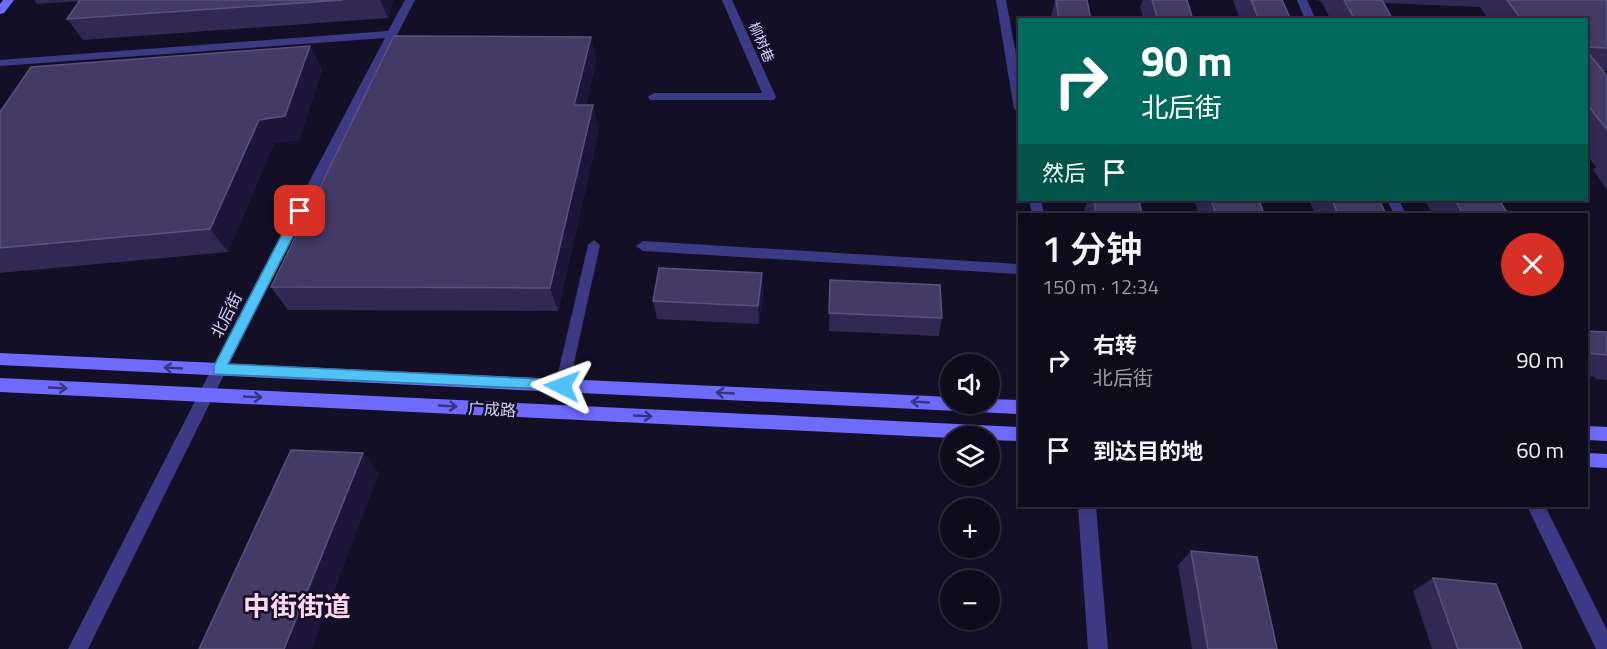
<!DOCTYPE html>
<html lang="zh">
<meta charset="utf-8">
<style>
body{margin:0;font-family:"Titillium Web","Noto Sans SC",sans-serif;background:#1c1929;color:#f1f3f6;height:100vh;display:flex;flex-direction:column;font-size:22px;white-space:nowrap}
*{box-sizing:border-box;margin:0}
p{font-size:20px;color:#9b9ba3}
.icon{flex:none;width:33px;height:33px;fill:none;stroke:currentColor;stroke-width:2;stroke-linecap:round;stroke-linejoin:round}
.map{position:relative;flex:1;overflow:hidden}
.panel{position:absolute;left:1018px;top:213px;width:570px;height:294px;display:flex;flex-direction:column;background:#0e0b1c;border-radius:0px;box-shadow:0 3px 9px #0003,0 0 0 2px #2e2b3b}
.panel>*{flex:none}
.top-card{position:absolute;left:1018px;top:18px;width:570px;height:183px;border-radius:0px;box-shadow:0 3px 9px #0003,0 0 0 2px #2e2b3b;background:#00695c;color:#fff;overflow:hidden}
.controls{position:absolute;left:940px;top:354px;display:grid;gap:12px}
.controls a{display:grid;place-items:center;width:60px;height:60px;border-radius:50%;background:#0e0b1c;box-shadow:0 3px 9px #0003,0 0 0 2px #2e2b3b;font-size:30px}
.pin{position:absolute;display:grid;place-items:center;width:51px;height:51px;color:#fff;margin:-26px;border-radius:12px;box-shadow:0 3px 9px #0006}
.me{position:absolute;width:66px;margin:-33px;rotate:273deg;stroke-linejoin:round;filter:drop-shadow(0 0 4px #0008)}
.turn{display:flex;align-items:center;gap:21px;height:126px;padding:0 24px;font-size:27px}
.turn .icon{width:78px;height:78px;stroke-width:2.5}
.turn b{display:block;font-size:42px;line-height:51px}
.then{display:flex;align-items:center;height:57px;padding:0 24px;background:#0003;gap:12px;font-size:22px}
.round{display:grid;place-items:center;flex:none;width:63px;height:63px;border-radius:32px;background:#1c1929}
.summary{display:flex;align-items:center;justify-content:space-between;height:102px;padding:0 24px}
h1{font-size:36px;font-weight:600;line-height:45px}
ul{padding:0;list-style:none}
li{display:flex;align-items:center;gap:18px;height:90px;padding:0 24px}
li div{flex:1}
li b{display:block;font-size:22px}
li em{font-style:normal}
.map>svg:first-child{display:block}
</style>
<div class="map">
<svg width="1607" height="649" viewBox="0 0 1607 649">
<rect width="100%" height="100%" fill="#130f26"/>
<g fill="none" stroke-linecap="round" stroke-linejoin="round">
<path fill="#3d3a85" fill-rule="evenodd" d="M 594,240 L 600,245 L 569,386 L 567,390 L 562,392 L 557,390 L 555,386 L 588,245 Z"/>
<path fill="#3d3a85" fill-rule="evenodd" d="M 405,0 L 415,0 L 266,290 L 88,649 L 68,649 L 252,290 L 385,38 L 0,66 L 0,60 L 388,31 Z
M 722,0 L 732,0 L 776,97 L 774,100 L 650,100 L 648,97 L 654,93 L 762,93 Z
M 996,0 L 1006,0 L 1020,76 L 1020,113 L 1014,109 Z
M 1297,0 L 1307,0 L 1316,20 L 1305,20 Z
M 1029,200 L 1041,200 L 1044,214 L 1032,214 Z
M 1387,200 L 1399,200 L 1406,214 L 1394,214 Z
M 643,241 L 1020,264 L 1020,274 L 643,251 L 636,246 Z
M 1078,506 L 1096,506 L 1108,649 L 1088,649 Z
M 1527,506 L 1545,506 L 1607,630 L 1607,649 L 1596,649 Z"/>
<path fill="#6f6bff" fill-rule="evenodd" d="M 3,0 L 14,0 L 4,13 L 0,14 L 0,4 Z
M 0,353 L 951,397 L 951,404 L 990,404 L 990,399 L 1020,400 L 1020,414 L 0,365 Z
M 0,378 L 1020,427 L 1020,441 L 990,440 L 990,436 L 951,438 L 0,392 Z
M 1587,426 L 1607,427 L 1607,441 L 1587,440 Z
M 1587,453 L 1607,454 L 1607,468 L 1587,467 Z"/>
</g>
<path fill="#312854" d="M 34,0 L 393,0 L 388,18 L 83,40 L 67,19 L 80,1 L 37,4 Z
M 1055,0 L 1087,0 L 1091,20 L 1051,20 L 1051,17 Z
M 1143,0 L 1187,0 L 1193,20 L 1144,20 L 1140,7 Z
M 1233,0 L 1282,0 L 1291,20 L 1240,20 Z
M 1316,0 L 1606,0 L 1607,2 L 1607,71 L 1603,71 L 1607,76 L 1607,190 L 1593,170 L 1596,167 L 1587,155 L 1587,20 L 1489,20 L 1480,7 L 1384,3 L 1393,20 L 1331,20 L 1321,1 Z
M 591,37 L 596,61 L 586,105 L 599,130 L 558,311 L 288,310 L 271,287 Z
M 310,46 L 322,70 L 299,140 L 274,143 L 228,252 L 0,273 L 0,112 Z
M 1088,200 L 1139,200 L 1142,214 L 1085,214 L 1084,210 Z
M 1194,200 L 1259,200 L 1264,214 L 1199,214 Z
M 1309,200 L 1379,200 L 1386,214 L 1315,214 Z
M 1425,200 L 1499,200 L 1508,214 L 1432,214 Z
M 762,273 L 763,292 L 759,324 L 657,319 L 653,301 Z
M 830,280 L 942,318 L 939,336 L 829,331 Z
M 1587,331 L 1607,332 L 1607,380 L 1596,379 L 1594,377 L 1587,376 Z
M 1191,551 L 1277,649 L 1192,649 L 1178,565 Z
M 1433,578 L 1522,649 L 1432,649 L 1413,591 Z"/>
<path fill="#1d163a" d="M 380,0 L 393,0 L 388,18 Z
M 591,37 L 596,61 L 580,130 L 574,105 Z
M 310,46 L 322,70 L 299,140 L 274,143 L 228,252 L 210,229 L 259,120 Z
M 593,105 L 599,130 L 558,311 L 550,288 Z
M 762,273 L 763,292 L 759,324 L 758,306 Z
M 363,453 L 379,473 L 312,649 L 284,649 Z"/>
<path fill="#433a66" stroke="#5a527e" stroke-width="1.5" d="M 80,0 L 343,0 L 67,19 Z
M 1056,0 L 1087,0 L 1091,20 L 1059,20 Z
M 1152,0 L 1187,0 L 1193,20 L 1158,20 Z
M 1251,0 L 1282,0 L 1291,20 L 1259,20 Z
M 1344,0 L 1382,0 L 1393,20 L 1355,20 Z
M 1507,0 L 1606,0 L 1607,2 L 1607,48 L 1587,47 L 1587,20 L 1522,20 Z
M 394,36 L 591,37 L 574,105 L 593,105 L 550,288 L 271,287 Z
M 310,46 L 285,116 L 259,120 L 210,229 L 0,248 L 0,112 L 31,67 Z
M 1587,51 L 1607,76 L 1607,130 L 1587,104 Z
M 1094,200 L 1139,200 L 1142,214 L 1096,214 Z
M 1211,200 L 1259,200 L 1264,214 L 1216,214 Z
M 1332,200 L 1379,200 L 1386,214 L 1338,214 Z
M 1455,200 L 1499,200 L 1508,214 L 1463,214 Z
M 659,268 L 762,273 L 758,306 L 653,301 Z
M 830,280 L 940,285 L 942,318 L 829,313 Z
M 1587,331 L 1607,332 L 1607,355 L 1587,353 Z
M 291,450 L 363,453 L 284,649 L 199,649 Z
M 1191,551 L 1257,557 L 1277,649 L 1208,649 Z
M 1433,578 L 1496,584 L 1522,649 L 1458,649 Z"/>
<defs><path id="oneway-shaft" d="M-6 0H5M1.5-3L5.5 0L1.5 3" fill="none" stroke-width="1.6" stroke-linecap="round" stroke-linejoin="round" transform="scale(1.5)"/></defs>
<g stroke="#38347d">
<use href="#oneway-shaft" transform="translate(173 368) rotate(-177)"/>
<use href="#oneway-shaft" transform="translate(58 388) rotate(3)"/>
<use href="#oneway-shaft" transform="translate(725 393) rotate(-177)"/>
<use href="#oneway-shaft" transform="translate(253 397) rotate(3)"/>
<use href="#oneway-shaft" transform="translate(920 402) rotate(-177)"/>
<use href="#oneway-shaft" transform="translate(448 406) rotate(3)"/>
<use href="#oneway-shaft" transform="translate(643 416) rotate(3)"/>
</g>
<path fill="#4fc3f7" stroke="#337fa1" stroke-width="1.5" d="M 300,207 L 306,211 L 228,364 L 562,380 L 568,381 L 570,386 L 568,390 L 214,374 L 214,366 L 294,211 Z"/>
<g text-anchor="middle" dominant-baseline="central" stroke-width="5" stroke-linejoin="round" paint-order="stroke">
<g font-size="14" fill="#d9d4ff" stroke="#130f26">
<text transform="translate(762 42) rotate(66)">柳树巷</text>
</g>
<g font-size="16" fill="#d9d4ff" stroke="#130f26">
<text transform="translate(226 315) rotate(-63)">北后街</text>
<text transform="translate(492 409) rotate(3)">广成路</text>
</g>
<g font-size="27" font-weight="bold" fill="#ffd6f0" stroke="#130f26">
<text x="297" y="605">中街街道</text>
</g>
</g>
</svg>
<div class="controls">
<a><svg class="icon" aria-label="sound" viewBox="0 0 24 24"><path d="M4 9h4l5-4v14l-5-4H4zM17 9q2 3 0 6"/></svg></a>
<a><svg class="icon" aria-label="layers" viewBox="0 0 24 24"><path d="M12 4l9 5-9 5-9-5zM3 14l9 5 9-5"/></svg></a>
<a>+</a>
<a>−</a>
</div>
<div class="pin" style="left:300px;top:211px;background:#d93025"><svg class="icon" aria-label="arrive" viewBox="0 0 24 24"><path d="M6 21V4h12l-3 4 3 4H6"/></svg></div>
<svg class="me" style="left:562px;top:386px" viewBox="-20 -20 40 40"><path d="M0-17L14 15 0 8-14 15z" fill="#4fc3f7" stroke="#fff" stroke-width="4"/></svg>
<div class="top-card">
<div class="turn"><svg class="icon" aria-label="right" viewBox="0 0 24 24"><path d="M7 20v-9h11M14 6l5 5-5 5"/></svg><div><b>90 m</b>北后街</div></div>
<div class="then">然后<svg class="icon" aria-label="arrive" viewBox="0 0 24 24"><path d="M6 21V4h12l-3 4 3 4H6"/></svg></div>
</div>
<section class="panel">
<div class="summary"><div><h1>1 分钟</h1><p>150 m · 12:34</p></div><a class="round" style="background:#d93025;color:#fff"><svg class="icon" aria-label="close" viewBox="0 0 24 24"><path d="M6 6l12 12M18 6L6 18"/></svg></a></div>
<ul>
<li><svg class="icon" aria-label="right" viewBox="0 0 24 24"><path d="M7 20v-9h11M14 6l5 5-5 5"/></svg><div><b>右转</b><p>北后街</p></div><em>90 m</em></li>
<li><svg class="icon" aria-label="arrive" viewBox="0 0 24 24"><path d="M6 21V4h12l-3 4 3 4H6"/></svg><div><b>到达目的地</b></div><em>60 m</em></li>
</ul>
</section>
</div>
